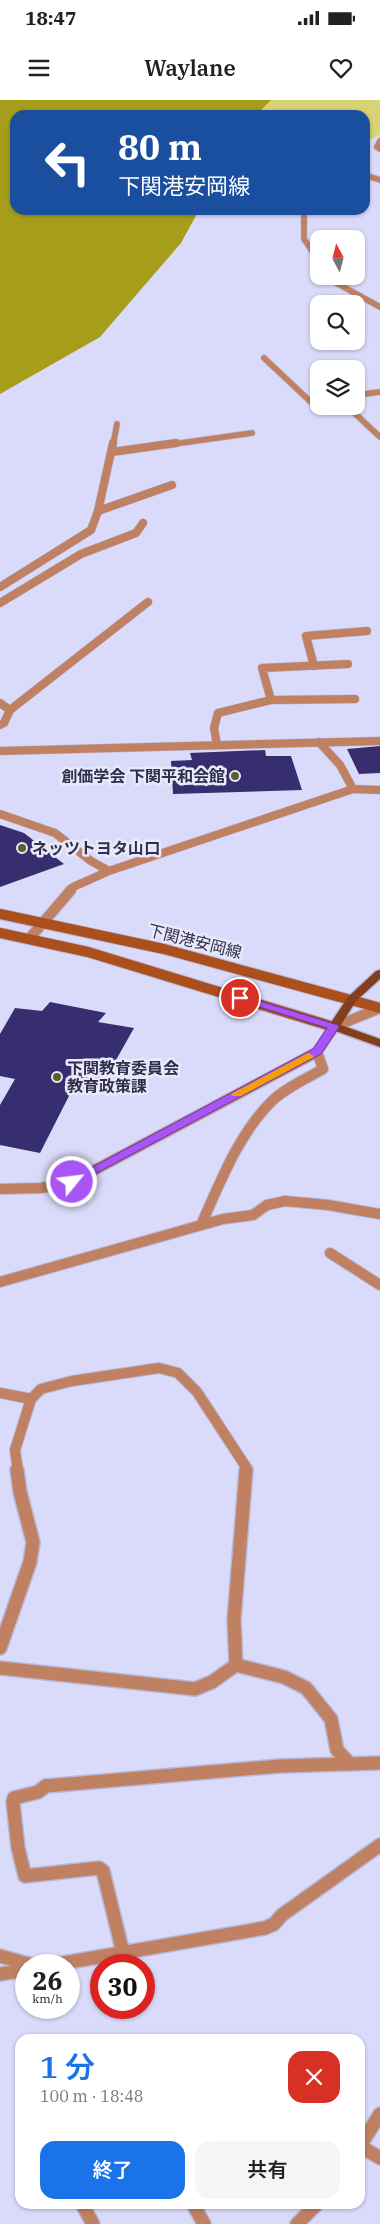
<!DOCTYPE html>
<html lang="ja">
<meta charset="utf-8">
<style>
body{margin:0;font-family:"IBM Plex Serif","Noto Sans JP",serif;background:#f6f6f6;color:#202124;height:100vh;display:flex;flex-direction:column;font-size:19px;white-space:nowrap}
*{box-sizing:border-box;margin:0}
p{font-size:16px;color:#757577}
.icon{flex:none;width:28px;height:28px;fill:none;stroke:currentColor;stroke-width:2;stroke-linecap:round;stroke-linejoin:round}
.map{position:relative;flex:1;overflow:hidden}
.details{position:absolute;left:15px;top:1934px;width:350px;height:175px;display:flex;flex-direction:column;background:#fff;border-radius:15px;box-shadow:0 1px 4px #0004}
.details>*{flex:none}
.banner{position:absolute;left:10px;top:10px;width:360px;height:105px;border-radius:15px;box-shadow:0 1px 4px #0004;background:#1a4fa0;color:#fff;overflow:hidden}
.needle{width:32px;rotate:353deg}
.tools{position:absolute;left:310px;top:130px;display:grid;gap:10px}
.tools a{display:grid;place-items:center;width:55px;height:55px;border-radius:10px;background:#fff;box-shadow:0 1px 4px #0004;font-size:25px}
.speed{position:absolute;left:15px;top:1854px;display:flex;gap:10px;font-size:25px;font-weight:700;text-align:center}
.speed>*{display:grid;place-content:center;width:65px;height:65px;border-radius:50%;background:#fff;box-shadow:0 1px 4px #0004;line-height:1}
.speed small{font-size:12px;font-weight:400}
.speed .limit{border:8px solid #d22;background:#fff;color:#111}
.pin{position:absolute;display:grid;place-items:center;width:42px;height:42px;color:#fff;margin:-21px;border:2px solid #fff;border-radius:50%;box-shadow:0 1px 5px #0007}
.me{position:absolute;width:55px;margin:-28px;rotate:61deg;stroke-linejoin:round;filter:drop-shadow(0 0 4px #0008)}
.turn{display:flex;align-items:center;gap:18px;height:105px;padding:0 25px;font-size:22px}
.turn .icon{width:65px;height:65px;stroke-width:2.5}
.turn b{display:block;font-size:35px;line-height:42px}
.round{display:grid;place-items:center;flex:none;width:52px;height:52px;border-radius:15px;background:#f6f6f6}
.summary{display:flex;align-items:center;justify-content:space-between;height:85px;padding:0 25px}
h1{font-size:30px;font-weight:600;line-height:38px;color:#1a73e8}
.button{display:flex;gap:10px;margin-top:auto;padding:10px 25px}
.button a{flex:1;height:58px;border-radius:15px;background:#1a73e8;color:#fff;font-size:20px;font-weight:600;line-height:58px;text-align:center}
.button a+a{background:#f6f6f6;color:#202124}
.status{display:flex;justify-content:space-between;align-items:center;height:35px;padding:0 25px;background:#fff;direction:ltr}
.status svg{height:14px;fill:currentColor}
header{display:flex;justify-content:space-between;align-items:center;height:65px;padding:0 25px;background:#fff;font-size:22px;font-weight:600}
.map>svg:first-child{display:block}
</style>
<div class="status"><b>18:47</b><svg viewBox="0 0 49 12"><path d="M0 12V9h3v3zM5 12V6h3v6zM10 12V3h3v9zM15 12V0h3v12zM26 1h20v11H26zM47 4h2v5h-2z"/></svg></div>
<header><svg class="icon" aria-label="menu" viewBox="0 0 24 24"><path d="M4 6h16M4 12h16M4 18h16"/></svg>Waylane<svg class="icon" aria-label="heart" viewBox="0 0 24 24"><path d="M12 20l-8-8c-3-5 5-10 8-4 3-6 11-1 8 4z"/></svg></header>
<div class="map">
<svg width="380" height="2124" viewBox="0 0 380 2124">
<rect width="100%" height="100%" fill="#dadafa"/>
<path fill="#d8d374" d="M 178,0 L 380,0 L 380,34 L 372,39 L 365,39 L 365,15 L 207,15 Z"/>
<path fill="#a69e1a" d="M 0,0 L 271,0 L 256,15 L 15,15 L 15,110 L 199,110 L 181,143 L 100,237 L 0,294 Z"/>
<path fill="#372e6f" d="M 380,646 L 380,673 L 359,674 L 347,649 Z
M 265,650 L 266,656 L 291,656 L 302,690 L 173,694 L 171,661 L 192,660 L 190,653 Z
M 0,725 L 24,733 L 64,764 L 0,787 Z
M 50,902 L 106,913 L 98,922 L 134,928 L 98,992 L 73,988 L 40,1053 L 0,1045 L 0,1005 L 15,979 L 0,976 L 0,934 L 15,908 L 42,911 Z"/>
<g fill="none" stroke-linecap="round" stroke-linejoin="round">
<g stroke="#b8b8d8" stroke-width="9">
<path id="service-far2" d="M 98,411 L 172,385
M 0,503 L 81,454 L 136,433 L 143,423
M 314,566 L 306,536 L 367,531
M 10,610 L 148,502"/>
</g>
<g stroke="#b8b8d8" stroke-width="12">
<path id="service-far1" d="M 201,1125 C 220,1083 238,1035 271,1002 C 285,988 306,979 323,969 L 317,952
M 330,1153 L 380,1185
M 0,1182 L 223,1119 L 253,1115 L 267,1105 L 285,1101 L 328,1105 L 380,1114"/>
</g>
<g stroke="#b8b8d8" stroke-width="16">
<path id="service" d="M 46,1686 L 38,1692 L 14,1698 L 13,1702 L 18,1748 L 25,1776 L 99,1768 L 103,1771 L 123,1853
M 274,1824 L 282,1815 L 380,1745
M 0,1856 L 32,1865
M 193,2104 L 204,2124"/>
</g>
<g stroke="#b8b8d8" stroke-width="7">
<path id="minor-far3" d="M 380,41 L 377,47 L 380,49
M 365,75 L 380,80
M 304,110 L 304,139 L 319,161
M 329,176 L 331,180 L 380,207
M 264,258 L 312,303 L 319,302
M 356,295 L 380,292
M 347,306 L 380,337
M 113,345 L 117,324
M 167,345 L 252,333"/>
</g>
<g stroke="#b8b8d8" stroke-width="9">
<path id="minor-far2" d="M 112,352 L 176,343
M 0,487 L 91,430 L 98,411 L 113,343
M 271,600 L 355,599
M 0,603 L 10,610 L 4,623 L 0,625
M 319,642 L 340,665 L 353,689 L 380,690
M 217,645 L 214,628 L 218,613 L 271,600 L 262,568 L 348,564
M 0,714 L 55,733 L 91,761 L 109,771
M 69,791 L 73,787 L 109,771 L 353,689"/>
</g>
<g stroke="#b8b8d8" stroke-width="12">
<path id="minor-far1" d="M 29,839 L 71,790
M 0,1089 L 41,1088 L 72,1082 L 317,952 L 334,927 L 380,908
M 0,1293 L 31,1299
M 18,1371 L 15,1350 L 31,1299 L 41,1289 L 72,1281 L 159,1268 L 178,1273 L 197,1292 L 246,1367 L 246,1371"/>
</g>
<g stroke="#b8b8d8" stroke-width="16">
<path id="minor" d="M 0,1548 L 30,1462 L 33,1442 L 20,1392 L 17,1370
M 236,1565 L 284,1577 L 306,1588 L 331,1619 L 337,1650 L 350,1664
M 0,1568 L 195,1589 L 212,1582 L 236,1565 L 234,1520 L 246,1370
M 46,1686 L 280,1666 L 380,1663
M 52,1865 L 265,1828 L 274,1824
M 0,1874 L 26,1870
M 360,2046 L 380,2014
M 360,2046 L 380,2058
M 82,2104 L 93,2124
M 297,2124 L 317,2104"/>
</g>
<g stroke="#b8b8d8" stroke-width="9">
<path id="tertiary" d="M 0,651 L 380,641"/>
</g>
<g stroke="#b8b8d8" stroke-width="12">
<path id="secondary" d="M 0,814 L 164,849 L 380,908
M 0,833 L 88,852 L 334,927"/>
</g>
<g stroke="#b8b8d8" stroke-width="3">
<path id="primary" d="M 380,870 L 380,879 L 356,901 L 341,925 L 380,939 L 380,947 L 330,929 L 328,927 L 348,897 L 376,871 Z"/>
</g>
<use href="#service-far2" stroke="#c08163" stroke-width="8"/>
<use href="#service-far1" stroke="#c08163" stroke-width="10"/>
<use href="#service" stroke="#c08163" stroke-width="13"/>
<use href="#minor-far3" stroke="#c08163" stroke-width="5.5"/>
<use href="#minor-far2" stroke="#c08163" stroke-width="8"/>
<use href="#minor-far1" stroke="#c08163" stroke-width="10"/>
<use href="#minor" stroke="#c08163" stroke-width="13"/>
<use href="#tertiary" stroke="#c08163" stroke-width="8"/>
<use href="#secondary" stroke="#ab4f1c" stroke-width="10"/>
<use href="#primary" fill="#813f1e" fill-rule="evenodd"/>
</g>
<path fill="#a855f7" stroke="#6d37a1" d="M 240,895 L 338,925 L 339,927 L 321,954 L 76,1084 L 68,1084 L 67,1082 L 68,1080 L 313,949 L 327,928 L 237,900 L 237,896 Z"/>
<path fill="#f59e0b" d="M 308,953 L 314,956 L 312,958 L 241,996 L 233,996 L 231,994 Z"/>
<g fill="#5f5c28" stroke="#e9e9f9" stroke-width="2">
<circle cx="235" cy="676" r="5"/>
<circle cx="22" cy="748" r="5"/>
<circle cx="57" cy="977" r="5"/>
</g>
<g text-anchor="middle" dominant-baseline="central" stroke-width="5" stroke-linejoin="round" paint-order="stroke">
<g font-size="16" font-weight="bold" fill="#312f4e" stroke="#e9e9f9" text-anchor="start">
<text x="225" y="676" text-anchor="end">創価学会 下関平和会館</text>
<text x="32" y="748">ネッツトヨタ山口</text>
<text x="67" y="968">下関教育委員会<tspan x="67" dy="18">教育政策課</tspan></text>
</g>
<g font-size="16" fill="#312f4e" stroke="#e9e9f9">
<text transform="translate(195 841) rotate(14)">下関港安岡線</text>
</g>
</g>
</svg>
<div class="tools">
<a><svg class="needle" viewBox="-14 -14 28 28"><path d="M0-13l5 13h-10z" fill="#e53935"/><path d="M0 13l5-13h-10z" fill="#757577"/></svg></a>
<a><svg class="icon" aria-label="search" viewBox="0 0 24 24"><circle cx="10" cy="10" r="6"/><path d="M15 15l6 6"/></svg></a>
<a><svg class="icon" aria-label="layers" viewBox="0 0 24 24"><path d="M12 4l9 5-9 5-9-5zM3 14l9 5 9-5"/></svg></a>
</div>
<div class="speed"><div>26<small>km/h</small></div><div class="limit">30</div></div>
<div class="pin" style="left:240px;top:898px;background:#d93025"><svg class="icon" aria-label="arrive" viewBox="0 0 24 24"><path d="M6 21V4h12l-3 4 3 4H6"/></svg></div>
<svg class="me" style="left:72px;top:1082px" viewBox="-20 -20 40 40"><circle r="17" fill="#a855f7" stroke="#fff" stroke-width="3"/><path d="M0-11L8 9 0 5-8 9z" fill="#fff"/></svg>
<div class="banner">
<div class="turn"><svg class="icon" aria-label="left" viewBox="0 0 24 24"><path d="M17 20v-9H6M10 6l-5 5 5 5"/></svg><div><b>80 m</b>下関港安岡線</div></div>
</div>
<section class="details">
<div class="summary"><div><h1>1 分</h1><p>100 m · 18:48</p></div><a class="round" style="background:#d93025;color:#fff"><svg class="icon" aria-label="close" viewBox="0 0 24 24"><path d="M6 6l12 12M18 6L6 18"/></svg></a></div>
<div class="button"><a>終了</a><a>共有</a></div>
</section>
</div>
